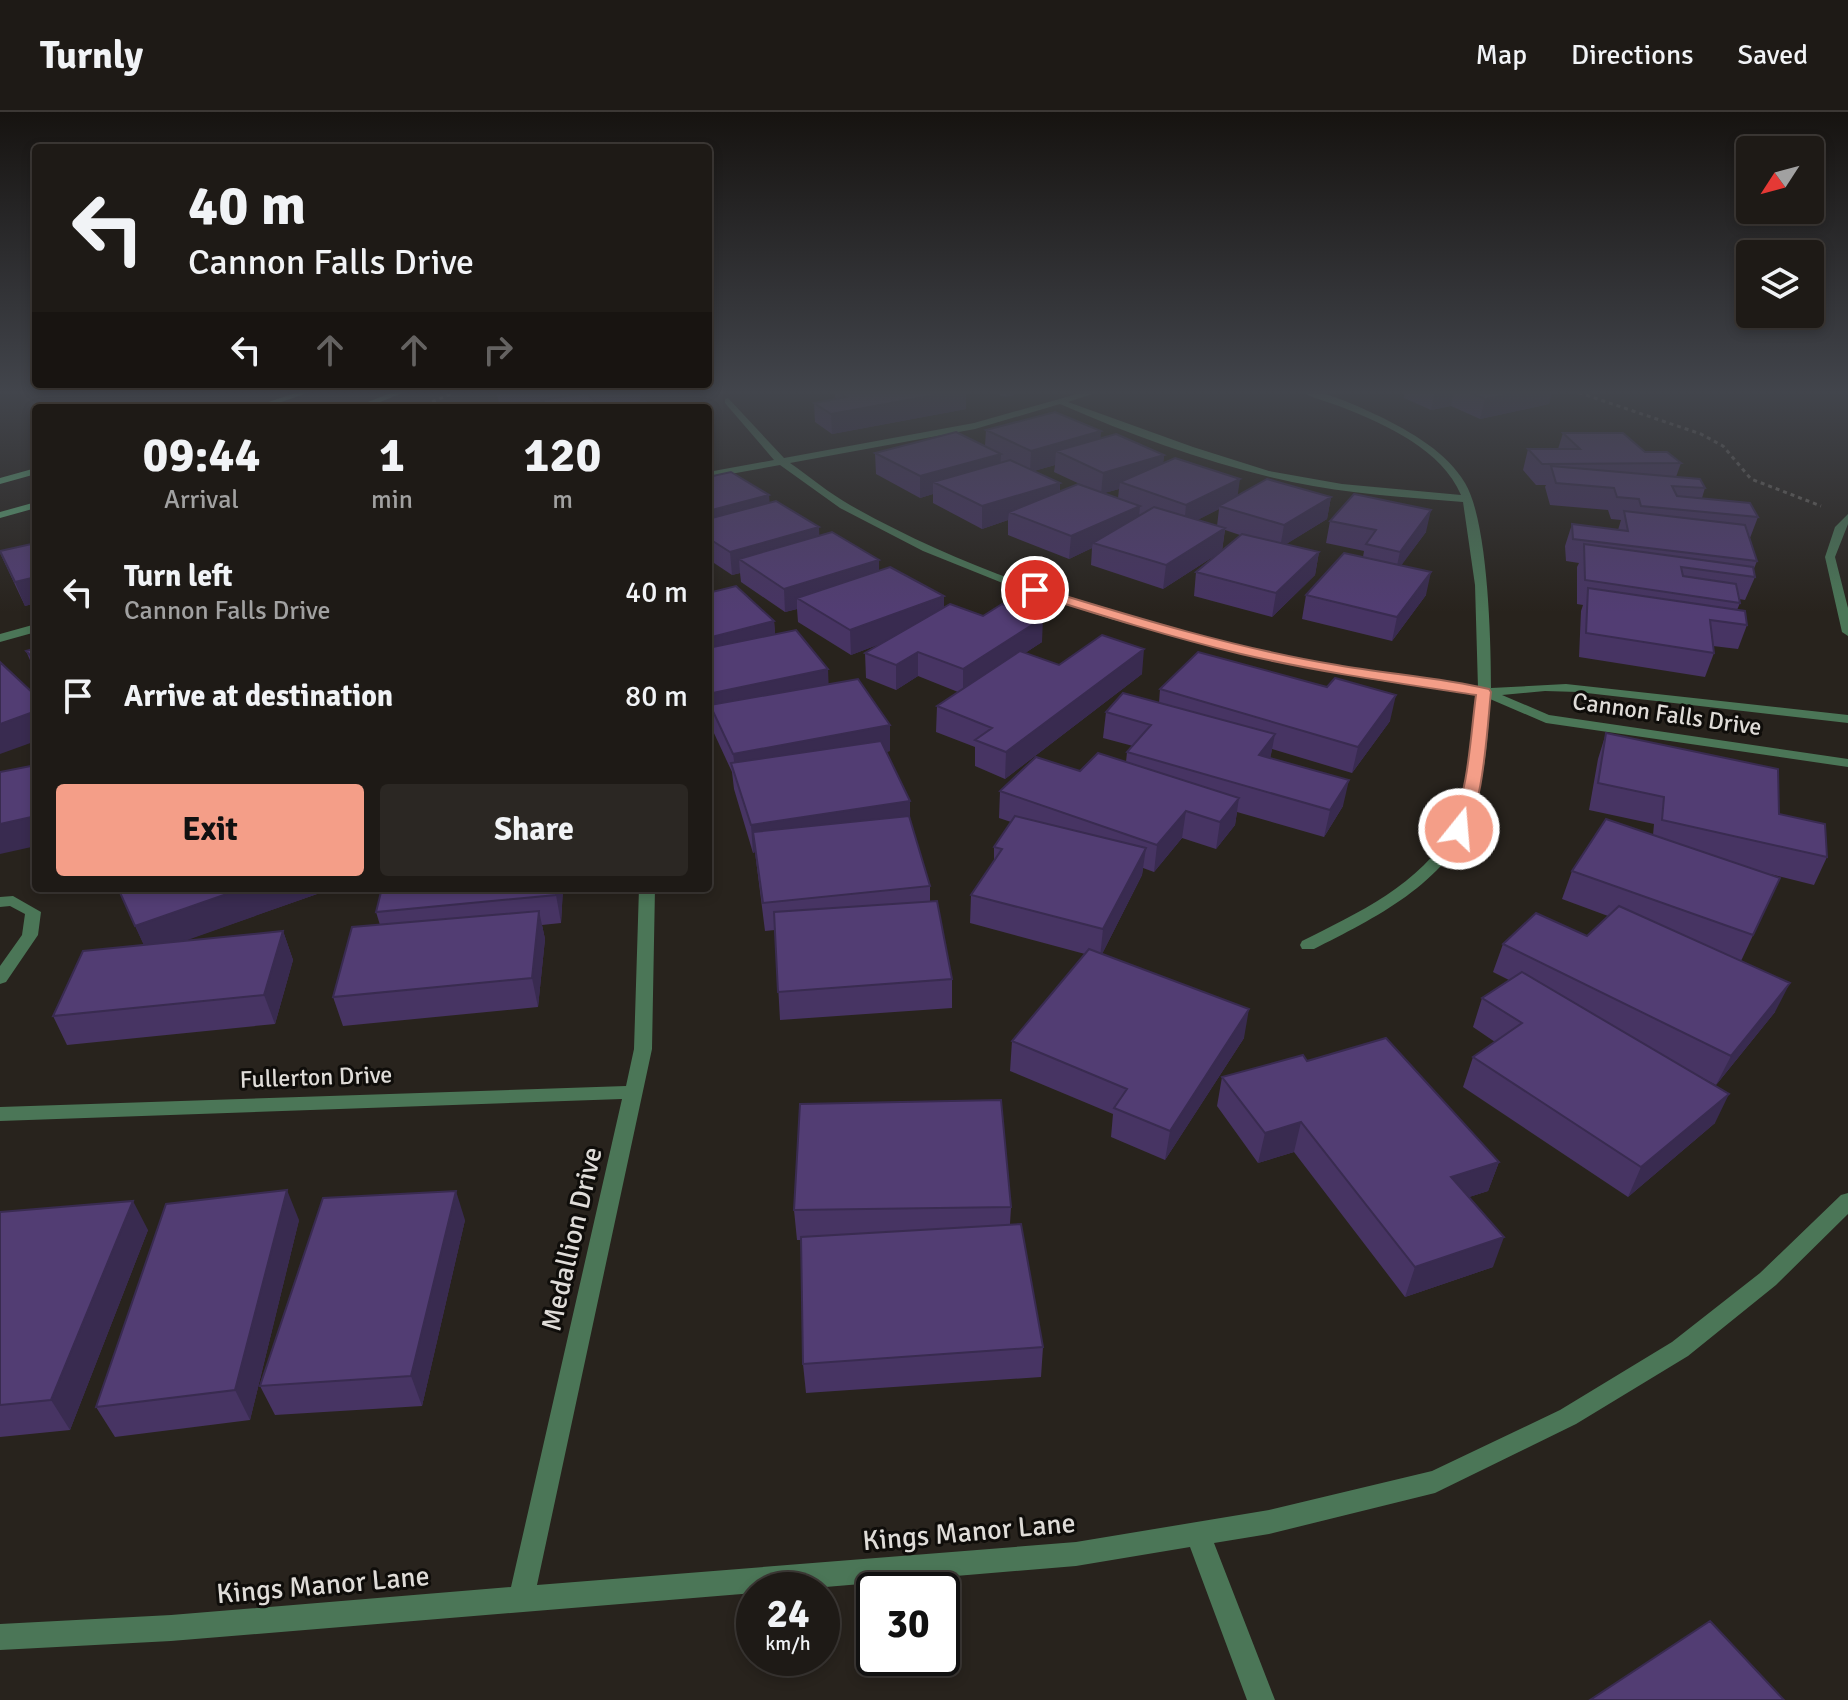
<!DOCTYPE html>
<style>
body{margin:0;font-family:Signika,sans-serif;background:#2b2723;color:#f1f3f6;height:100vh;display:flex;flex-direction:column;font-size:30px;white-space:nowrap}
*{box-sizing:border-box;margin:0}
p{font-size:26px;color:#a1a1a1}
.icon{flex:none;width:44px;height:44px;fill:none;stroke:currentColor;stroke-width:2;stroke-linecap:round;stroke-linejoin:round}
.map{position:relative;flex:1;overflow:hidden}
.details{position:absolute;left:32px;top:292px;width:680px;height:488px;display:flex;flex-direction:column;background:#1e1a16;border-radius:8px;box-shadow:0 4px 12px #0003,0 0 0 2px #3c3835}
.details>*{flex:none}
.guide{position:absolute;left:32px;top:32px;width:680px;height:244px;border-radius:8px;box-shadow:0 4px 12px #0003,0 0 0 2px #3c3835;background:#1e1a16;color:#f1f3f6;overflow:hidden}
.needle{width:52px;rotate:234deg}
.controls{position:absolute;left:1736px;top:24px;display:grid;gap:16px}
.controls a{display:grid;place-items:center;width:88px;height:88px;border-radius:8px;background:#1e1a16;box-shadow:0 4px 12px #0003,0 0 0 2px #3c3835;font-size:40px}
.speed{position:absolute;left:736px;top:1460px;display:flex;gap:16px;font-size:40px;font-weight:700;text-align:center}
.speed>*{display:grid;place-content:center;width:104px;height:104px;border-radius:50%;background:#1e1a16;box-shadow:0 4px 12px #0003,0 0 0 2px #3c3835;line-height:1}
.speed small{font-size:20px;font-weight:400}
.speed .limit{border:4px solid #111;border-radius:12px;background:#fff;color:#111}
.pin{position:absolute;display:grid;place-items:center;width:68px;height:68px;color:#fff;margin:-34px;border:4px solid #fff;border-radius:50%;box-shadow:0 2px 8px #0007}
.me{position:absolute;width:88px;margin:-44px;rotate:17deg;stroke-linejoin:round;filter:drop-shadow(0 0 6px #0008)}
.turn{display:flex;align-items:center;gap:28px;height:168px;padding:0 24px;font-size:36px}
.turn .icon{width:104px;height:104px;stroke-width:2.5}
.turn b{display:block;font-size:56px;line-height:68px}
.lanes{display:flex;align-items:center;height:76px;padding:0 24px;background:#0003;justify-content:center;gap:40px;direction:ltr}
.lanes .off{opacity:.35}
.eta{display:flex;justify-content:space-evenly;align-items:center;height:136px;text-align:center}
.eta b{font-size:48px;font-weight:700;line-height:56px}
.button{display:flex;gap:16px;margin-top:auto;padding:16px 24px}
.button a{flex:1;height:92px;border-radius:8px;background:#f49e88;color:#111;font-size:32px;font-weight:700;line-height:92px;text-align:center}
.button a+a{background:#2b2723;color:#f1f3f6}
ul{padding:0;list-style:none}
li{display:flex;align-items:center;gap:24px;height:104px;padding:0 24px}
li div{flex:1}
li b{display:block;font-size:30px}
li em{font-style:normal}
header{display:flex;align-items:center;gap:48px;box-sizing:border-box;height:112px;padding:0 40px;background:#1e1a16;border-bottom:2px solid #3c3835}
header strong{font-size:38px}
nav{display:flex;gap:44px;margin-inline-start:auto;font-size:28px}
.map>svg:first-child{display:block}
</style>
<header>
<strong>Turnly</strong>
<nav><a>Map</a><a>Directions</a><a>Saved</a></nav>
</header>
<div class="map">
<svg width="1848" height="1588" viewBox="0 0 1848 1588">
<rect width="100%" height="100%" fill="#28231d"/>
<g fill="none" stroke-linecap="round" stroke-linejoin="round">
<path fill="#00132a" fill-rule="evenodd" d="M 1837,278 L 1846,278 L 1848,286 Z"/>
<path stroke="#69655f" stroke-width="3" stroke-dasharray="4 4" stroke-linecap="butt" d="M 1571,278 L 1701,322 L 1723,334 L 1751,367 L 1821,394
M 432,290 L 460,278"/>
<path fill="#4b7657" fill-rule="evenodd" d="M 1091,278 L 1104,278 L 1068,290 L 1193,335 L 1269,359 L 1342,372 L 1461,383 C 1442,338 1387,313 1344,296 C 1329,290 1311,286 1298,278 C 1325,278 1355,293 1379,304 C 1411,320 1447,340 1465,371 C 1488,409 1491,528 1491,576 L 1566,572 L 1848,603 L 1848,611 L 1578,580 L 1545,579 L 1502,583 L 1549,603 L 1848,647 L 1848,655 L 1546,611 L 1490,587 C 1488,626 1485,667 1472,704 C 1448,771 1373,807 1314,837 L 1302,837 L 1300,833 L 1302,829 C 1356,802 1422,772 1452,716 C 1472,678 1474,626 1477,583 L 1369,567 L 1209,534 L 1111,507 L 1015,476 L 923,439 L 840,396 L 780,353 L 708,366 L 708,360 L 774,348 L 725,291 L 725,287 L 728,286 L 784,346 L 974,311 ZM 1060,292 C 1133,324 1213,353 1292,370 C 1348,382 1406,385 1463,390 L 1475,473 L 1478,576 C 1405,569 1333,554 1262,538 C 1120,507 977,465 850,393 C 829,381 810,365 790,351 L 975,317 Z
M 1848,402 L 1848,412 L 1835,445 L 1848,496 L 1848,524 L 1842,520 L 1825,445 L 1835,415 Z
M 36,512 L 36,520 L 0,530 L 0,522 Z
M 639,776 L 655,776 L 652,937 L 537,1473 L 1076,1430 L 1269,1398 L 1432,1359 L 1560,1298 L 1672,1230 L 1760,1161 L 1841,1083 L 1848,1081 L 1848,1102 L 1776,1173 L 1688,1244 L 1576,1312 L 1435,1381 L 1269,1422 L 1214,1431 L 1275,1588 L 1247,1588 L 1190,1435 L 1076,1454 L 790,1478 L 754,1478 L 754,1481 L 171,1529 L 0,1538 L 0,1512 L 171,1503 L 511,1475 L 622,987 L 0,1009 L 0,995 L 626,974 L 634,937 Z
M 13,784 L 41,800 L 38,823 L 6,870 L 0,872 L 0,854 L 22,823 L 25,802 L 10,794 L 0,795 L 0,785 Z"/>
<path fill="#5da474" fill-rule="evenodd" d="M 304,278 L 316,278 L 264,296 L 251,296 Z
M 398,278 L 410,278 L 365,296 L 353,296 Z
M 36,356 L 36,362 L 0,372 L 0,366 Z
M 36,390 L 36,396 L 0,406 L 0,400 Z"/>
</g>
<path fill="#473463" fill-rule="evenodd" d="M 496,278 L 641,278 L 640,290 L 645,289 L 654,296 L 532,296 L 543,294 L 500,295 ZM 640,290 L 602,296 L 597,291 Z
M 828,278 L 966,278 L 966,297 L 832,322 L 815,310 L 814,291 L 835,287 L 835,281 Z
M 986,278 L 1030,278 L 1006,285 Z
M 1405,278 L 1552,278 L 1549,292 L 1480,307 L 1451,294 L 1431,298 L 1404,286 Z
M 986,318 L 1100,327 L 1164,343 L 1163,351 L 1238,383 L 1331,385 L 1327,407 L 1286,432 L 1319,440 L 1315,463 L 1272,505 L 1194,484 L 1196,460 L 1222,439 L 1163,477 L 1091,453 L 1092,436 L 1069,447 L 1008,423 L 1008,408 L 982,417 L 933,391 L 933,382 L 920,386 L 876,362 L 875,341 L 985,334 ZM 1055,353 L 1054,360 L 1084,374 L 1060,379 L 1060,371 L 1034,359 ZM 1119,377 L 1118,386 L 1104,381 ZM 1219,397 L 1217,414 L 1197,408 ZM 1225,418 L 1240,423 L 1222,439 Z
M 1563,321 L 1645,340 L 1681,351 L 1676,365 L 1705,376 L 1702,386 L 1758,405 L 1750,426 L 1757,449 L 1753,459 L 1755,465 L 1745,488 L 1739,487 L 1740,491 L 1737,498 L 1747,513 L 1738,537 L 1713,534 L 1714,541 L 1705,565 L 1579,545 L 1581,499 L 1583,493 L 1577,492 L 1577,455 L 1579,451 L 1566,449 L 1565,434 L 1572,412 L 1618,418 L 1621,408 L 1611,407 L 1608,398 L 1550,393 L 1545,375 L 1546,373 L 1536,373 L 1523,358 L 1528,337 L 1558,337 Z
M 708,365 L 770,391 L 819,424 L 879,448 L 879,458 L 944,484 L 944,496 L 1042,530 L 1025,541 L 1059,553 L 1142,562 L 1005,667 L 975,654 L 975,635 L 936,620 L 937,594 L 958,580 L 918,564 L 896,578 L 866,566 L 865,541 L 882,531 L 851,543 L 798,510 L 797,497 L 785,500 L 741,470 L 740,461 L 732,463 L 708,447 Z
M 1330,409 L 1426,420 L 1401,453 L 1426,483 L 1392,529 L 1302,507 L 1306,483 L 1363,445 L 1364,439 L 1326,431 Z
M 36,431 L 36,491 L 25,494 L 0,441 Z
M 708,466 L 714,479 L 774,509 L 775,522 L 828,572 L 890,613 L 890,639 L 886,640 L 910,689 L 910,708 L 930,774 L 930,789 L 952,867 L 952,896 L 780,908 L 775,818 L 765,819 L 755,740 L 753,741 L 734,677 L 732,660 L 713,619 L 712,607 L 708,608 Z
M 36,536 L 36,562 L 26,539 Z
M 1160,577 L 1390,609 L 1352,661 L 1272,637 L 1270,646 L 1343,694 L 1324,725 L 1237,700 L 1235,713 L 1216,737 L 1182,726 L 1154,760 L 1143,756 L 1142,763 L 1102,842 L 1244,926 L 1165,1048 L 1111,1025 L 1113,1002 L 1010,959 L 1012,929 L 1085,842 L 970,811 L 971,783 L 994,749 L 994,735 L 1011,710 L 999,706 L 1000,679 L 1080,659 L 1126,650 L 1127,640 L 1133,634 L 1103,626 L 1106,600 L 1159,591 Z
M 1606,621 L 1779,702 L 1827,745 L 1814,773 L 1770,762 L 1780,766 L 1741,849 L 1775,900 L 1716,973 L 1697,963 L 1715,1011 L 1628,1085 L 1463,975 L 1473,945 L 1495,930 L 1473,915 L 1482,886 L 1509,868 L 1493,860 L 1503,832 L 1587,824 L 1608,804 L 1562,787 L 1572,759 L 1653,723 L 1654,712 L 1589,698 L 1598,647 Z
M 118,776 L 315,776 L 317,782 L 183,829 L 283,819 L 293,848 L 275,912 L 67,933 L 53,904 L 144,833 Z
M 563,776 L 561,811 L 542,813 L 545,827 L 538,895 L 343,914 L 333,885 L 380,813 L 376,800 Z
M 1307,949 L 1499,1050 L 1488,1079 L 1469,1085 L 1493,1155 L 1405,1185 L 1294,1040 L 1258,1051 L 1217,994 L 1222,965 Z
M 1011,1095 L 1010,1112 L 1043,1235 L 1041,1265 L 806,1281 L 803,1252 L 801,1128 L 797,1128 L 794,1098 Z
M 0,1100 L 148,1118 L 70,1318 L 0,1325 Z
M 299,1108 L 250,1308 L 115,1325 L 96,1295 Z
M 465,1108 L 422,1294 L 275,1303 L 260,1274 Z"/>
<path fill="#392b50" d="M 962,278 L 966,278 L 966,297 L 832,322 L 831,302 Z
M 1007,278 L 1030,278 L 1006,285 Z
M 1439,278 L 1454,278 L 1451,294 L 1431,298 L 1435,279 Z
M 1530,278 L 1552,278 L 1549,292 L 1480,307 L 1485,287 Z
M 1101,319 L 1100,339 L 1056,339 L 1055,353 L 1030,360 L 1031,339 Z
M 1001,342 L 1000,363 L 933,370 L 933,382 L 920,386 L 920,364 Z
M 1164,343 L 1162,364 L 1120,370 L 1119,377 L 1101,382 L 1103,361 Z
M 1240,367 L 1237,388 L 1219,394 L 1219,397 L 1184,415 L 1186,393 Z
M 1060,371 L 1059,392 L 1009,400 L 1008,408 L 982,417 L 982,394 Z
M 769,383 L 771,405 L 708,422 L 708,399 Z
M 1331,385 L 1327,407 L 1280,436 L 1284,413 Z
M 1140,394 L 1138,416 L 1093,431 L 1092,436 L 1069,447 L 1071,424 Z
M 1431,398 L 1426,420 L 1395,462 L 1400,440 Z
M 819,415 L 820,438 L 739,447 L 740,461 L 732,463 L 730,440 Z
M 1225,416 L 1222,439 L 1163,477 L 1166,453 Z
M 1319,440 L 1315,463 L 1272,505 L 1276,481 Z
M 879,448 L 879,471 L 797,486 L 797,497 L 785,500 L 784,477 Z
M 1431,460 L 1426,483 L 1392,529 L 1397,505 Z
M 36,465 L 36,491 L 25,494 L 15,470 Z
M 713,470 L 716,493 L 708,495 L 708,471 Z
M 944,484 L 944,508 L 851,543 L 850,518 Z
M 1043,506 L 1042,530 L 963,582 L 963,557 Z
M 774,509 L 776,534 L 708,551 L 708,526 Z
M 1144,537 L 1142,562 L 1005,667 L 1006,640 Z
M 918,540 L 918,564 L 896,578 L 896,553 Z
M 828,557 L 829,582 L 710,593 L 712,607 L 708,608 L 708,582 Z
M 1396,583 L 1390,609 L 1352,661 L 1358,635 Z
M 36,599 L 36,629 L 0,642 L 0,612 Z
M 890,613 L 890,639 L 737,668 L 733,642 Z
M 1275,622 L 1270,648 L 1259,643 Z
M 1349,668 L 1343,694 L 1324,725 L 1330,698 Z
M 1239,686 L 1235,713 L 1216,737 L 1220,710 Z
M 910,689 L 910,716 L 753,720 L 755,740 L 753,741 L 751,713 Z
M 1186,699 L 1182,726 L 1154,760 L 1157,733 Z
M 36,704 L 36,734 L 0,742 L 0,712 Z
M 1146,736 L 1142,763 L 1100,846 L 1103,817 Z
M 244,776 L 315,776 L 317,782 L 148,842 L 135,814 Z
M 556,776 L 563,776 L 561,811 L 556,783 Z
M 539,799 L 545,827 L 538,895 L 532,866 Z
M 283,819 L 293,848 L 275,912 L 264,883 Z
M 1790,871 L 1775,900 L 1716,973 L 1731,944 Z
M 1249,897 L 1244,926 L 1165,1048 L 1170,1019 Z
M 1729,982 L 1715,1011 L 1628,1085 L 1641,1055 Z
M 1301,1010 L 1294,1040 L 1258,1051 L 1265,1021 Z
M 1499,1050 L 1488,1079 L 1441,1094 L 1451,1065 Z
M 287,1078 L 299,1108 L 250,1308 L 235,1278 Z
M 456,1079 L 465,1108 L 422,1294 L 411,1264 Z
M 133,1089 L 148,1118 L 70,1318 L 51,1288 Z
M 1504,1125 L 1493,1155 L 1405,1185 L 1415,1155 Z"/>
<path fill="#523d73" stroke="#392b50" stroke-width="2" d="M 835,278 L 962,278 L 831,302 L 814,291 L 846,285 Z
M 1463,278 L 1530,278 L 1485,287 Z
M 586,281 L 602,296 L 645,289 L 654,296 L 532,296 L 547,294 L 542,288 Z
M 1055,300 L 1101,319 L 1031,339 L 986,318 Z
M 956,320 L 1001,342 L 920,364 L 875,341 Z
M 1563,321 L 1623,321 L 1645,340 L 1667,340 L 1681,351 L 1542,352 L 1528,337 L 1580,337 Z
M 1116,322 L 1164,343 L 1103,361 L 1056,339 Z
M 1175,346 L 1240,367 L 1186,393 L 1120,370 Z
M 1010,348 L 1060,371 L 982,394 L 933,370 Z
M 1551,354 L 1700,367 L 1705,376 L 1672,374 L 1677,384 L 1750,391 L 1758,405 L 1641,394 L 1639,387 L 1617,385 L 1614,376 L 1556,371 Z
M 731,360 L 769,383 L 708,399 L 708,365 Z
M 1267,367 L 1331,385 L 1284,413 L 1219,394 Z
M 1078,372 L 1140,394 L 1071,424 L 1009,400 Z
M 1354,382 L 1431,398 L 1400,440 L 1366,432 L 1376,418 L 1330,409 Z
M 776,389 L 819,415 L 730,440 L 708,426 L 708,407 Z
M 1154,395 L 1225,416 L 1166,453 L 1093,431 Z
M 1624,399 L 1745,413 L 1757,449 L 1573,427 L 1572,412 L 1628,419 Z
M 832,420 L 879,448 L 784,477 L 739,447 Z
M 1242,422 L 1319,440 L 1276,481 L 1196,460 Z
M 36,431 L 36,465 L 15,470 L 0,439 Z
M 1584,432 L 1753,455 L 1755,465 L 1681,455 L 1683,464 L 1736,472 L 1740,491 L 1585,468 Z
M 1344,441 L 1431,460 L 1397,505 L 1306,483 Z
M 890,455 L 944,484 L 850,518 L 797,486 Z
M 736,474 L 774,509 L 708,526 L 708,481 Z
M 1588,476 L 1745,499 L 1747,513 L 1710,508 L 1714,541 L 1586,521 Z
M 950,492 L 983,504 L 1002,492 L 1043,506 L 963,557 L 918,540 L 896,553 L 865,541 Z
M 796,518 L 828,557 L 708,582 L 708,536 Z
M 1102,523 L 1144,537 L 1006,640 L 975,628 L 992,616 L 937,594 L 1020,539 L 1059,553 Z
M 36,536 L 36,549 L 26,539 Z
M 1198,540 L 1327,575 L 1335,566 L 1396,583 L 1358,635 L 1160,577 Z
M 0,550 L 36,584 L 36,599 L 0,612 Z
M 858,567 L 890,613 L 733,642 L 710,593 Z
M 1123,581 L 1275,622 L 1259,643 L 1349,668 L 1330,698 L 1127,640 L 1151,613 L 1106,600 Z
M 1606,621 L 1778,657 L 1779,702 L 1825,712 L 1827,745 L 1662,708 L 1664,685 L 1598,671 Z
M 881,629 L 910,689 L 751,713 L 731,651 Z
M 1098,641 L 1239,686 L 1220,710 L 1186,699 L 1157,733 L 1000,679 L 1036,645 L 1080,659 Z
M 36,653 L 36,704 L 0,712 L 0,660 Z
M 909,704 L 930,774 L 763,791 L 753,720 Z
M 1015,704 L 1146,736 L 1103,817 L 971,783 L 1002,737 L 994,735 Z
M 1606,707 L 1780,766 L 1753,823 L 1572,759 Z
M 118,776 L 244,776 L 135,814 Z
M 382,776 L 556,776 L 556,783 L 376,800 Z
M 937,789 L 952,867 L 778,880 L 774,800 Z
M 1619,794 L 1790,871 L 1731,944 L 1503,832 L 1536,801 L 1587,824 Z
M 539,799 L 532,866 L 333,885 L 352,815 Z
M 283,819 L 264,883 L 53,904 L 83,839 Z
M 1089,837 L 1249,897 L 1170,1019 L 1114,996 L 1127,977 L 1012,929 Z
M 1522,860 L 1729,982 L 1641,1055 L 1473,945 L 1522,911 L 1482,886 Z
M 1386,926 L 1499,1050 L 1451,1065 L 1504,1125 L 1415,1155 L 1301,1010 L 1265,1021 L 1222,965 L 1303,943 L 1307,949 Z
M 1001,988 L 1011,1095 L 794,1098 L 800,992 Z
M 287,1078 L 235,1278 L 96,1295 L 166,1092 Z
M 456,1079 L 411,1264 L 260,1274 L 323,1086 Z
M 133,1089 L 51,1288 L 0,1293 L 0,1100 Z
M 1021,1112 L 1043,1235 L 803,1252 L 801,1125 Z
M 1710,1509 L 1784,1588 L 1590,1588 Z"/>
<linearGradient id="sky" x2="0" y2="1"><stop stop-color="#161310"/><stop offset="0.56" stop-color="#42454c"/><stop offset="1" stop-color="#42454c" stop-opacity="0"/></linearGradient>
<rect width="1848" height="500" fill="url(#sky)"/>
<path fill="#f49e88" stroke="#9f6758" stroke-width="2" d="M 1030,476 L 1039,476 C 1137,506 1235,536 1337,553 C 1387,562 1439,565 1489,577 L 1491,580 C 1488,604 1483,716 1459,722 L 1451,717 C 1469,676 1470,627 1476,583 C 1397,571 1319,560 1241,542 C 1170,525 1100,503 1030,481 Z"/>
<g text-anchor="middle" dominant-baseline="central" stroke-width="6" stroke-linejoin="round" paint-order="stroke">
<g font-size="24" fill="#dfdcd8" stroke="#0f0d0a">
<text transform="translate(1667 602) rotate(8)">Cannon Falls Drive</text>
<text transform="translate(316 965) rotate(-2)">Fullerton Drive</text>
</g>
<g font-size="28" fill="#dfdcd8" stroke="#0f0d0a">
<text transform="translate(572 1127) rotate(-77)">Medallion Drive</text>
<text transform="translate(969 1420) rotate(-5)">Kings Manor Lane</text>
<text transform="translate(323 1473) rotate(-5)">Kings Manor Lane</text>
</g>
</g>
</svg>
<div class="controls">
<a><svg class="needle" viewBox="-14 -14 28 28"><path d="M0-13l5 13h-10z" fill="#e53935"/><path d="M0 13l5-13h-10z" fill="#a1a1a1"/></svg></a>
<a><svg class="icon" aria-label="layers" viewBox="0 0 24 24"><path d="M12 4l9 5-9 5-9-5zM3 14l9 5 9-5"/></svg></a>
</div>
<div class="speed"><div>24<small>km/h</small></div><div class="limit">30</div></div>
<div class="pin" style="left:1035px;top:478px;background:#d93025"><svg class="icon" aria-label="arrive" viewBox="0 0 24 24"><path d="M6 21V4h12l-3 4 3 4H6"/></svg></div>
<svg class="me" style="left:1459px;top:717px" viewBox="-20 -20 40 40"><circle r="17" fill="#f49e88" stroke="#fff" stroke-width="3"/><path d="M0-11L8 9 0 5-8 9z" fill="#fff"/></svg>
<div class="guide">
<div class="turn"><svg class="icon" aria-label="left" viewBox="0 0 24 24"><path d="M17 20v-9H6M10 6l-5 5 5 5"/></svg><div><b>40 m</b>Cannon Falls Drive</div></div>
<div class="lanes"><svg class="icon" aria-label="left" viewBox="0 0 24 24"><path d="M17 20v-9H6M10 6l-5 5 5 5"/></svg><svg class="icon off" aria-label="ahead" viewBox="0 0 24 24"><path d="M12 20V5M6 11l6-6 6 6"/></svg><svg class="icon off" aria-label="ahead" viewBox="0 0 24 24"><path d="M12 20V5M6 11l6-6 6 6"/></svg><svg class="icon off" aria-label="right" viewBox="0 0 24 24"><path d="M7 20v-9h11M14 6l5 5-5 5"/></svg></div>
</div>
<section class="details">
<div class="eta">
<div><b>09:44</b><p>Arrival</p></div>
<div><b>1</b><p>min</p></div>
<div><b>120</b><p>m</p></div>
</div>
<ul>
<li><svg class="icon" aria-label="left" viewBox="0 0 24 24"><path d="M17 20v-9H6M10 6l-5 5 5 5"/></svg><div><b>Turn left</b><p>Cannon Falls Drive</p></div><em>40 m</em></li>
<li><svg class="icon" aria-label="arrive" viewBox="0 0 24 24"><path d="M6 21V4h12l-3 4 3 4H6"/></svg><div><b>Arrive at destination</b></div><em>80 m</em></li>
</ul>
<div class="button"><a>Exit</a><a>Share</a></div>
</section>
</div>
